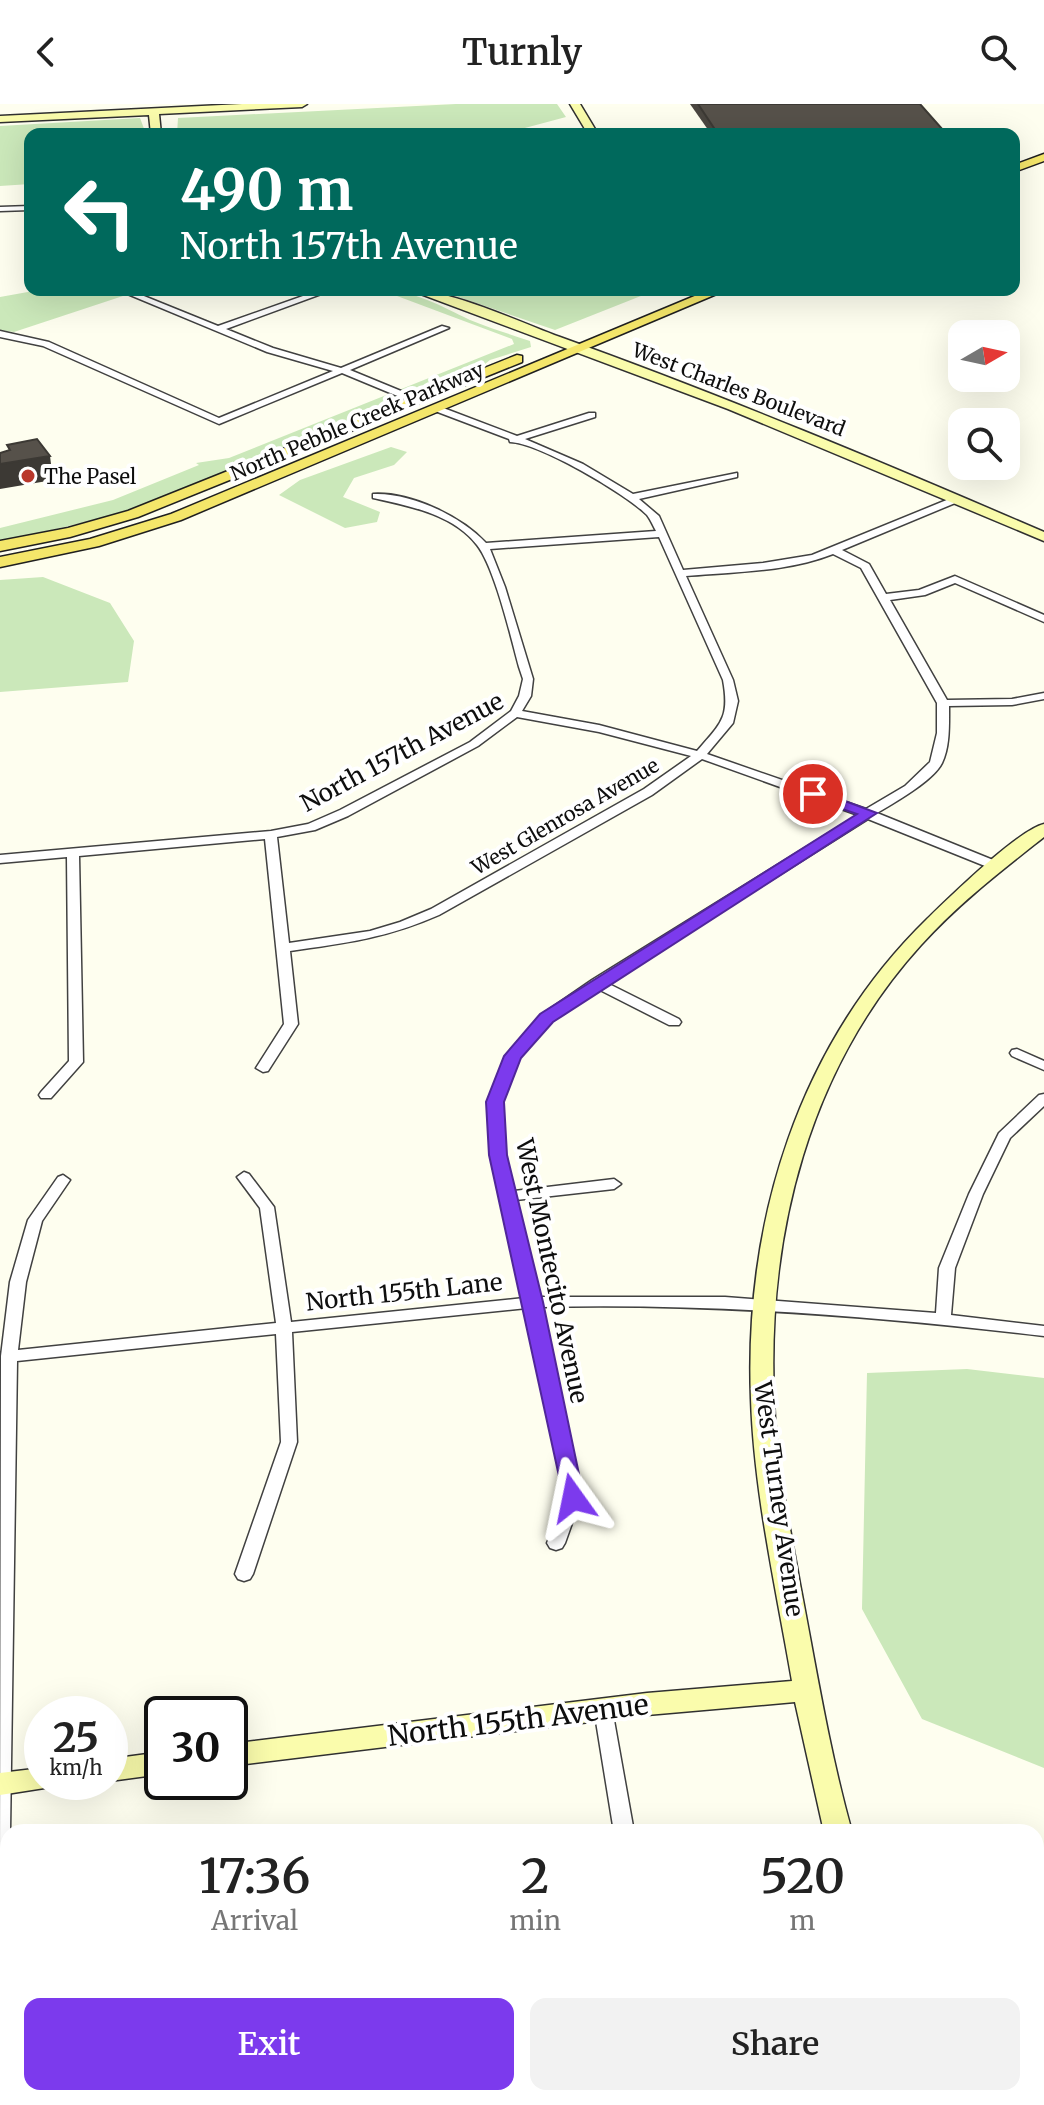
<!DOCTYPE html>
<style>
body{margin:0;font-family:Merriweather,serif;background:#f2f2f2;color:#222;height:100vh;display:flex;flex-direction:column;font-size:30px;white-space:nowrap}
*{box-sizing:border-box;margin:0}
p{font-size:26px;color:#767676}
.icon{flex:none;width:44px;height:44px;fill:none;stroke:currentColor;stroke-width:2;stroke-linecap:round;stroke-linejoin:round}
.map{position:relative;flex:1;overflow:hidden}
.sheet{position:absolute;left:0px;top:1720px;width:1044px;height:282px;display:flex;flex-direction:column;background:#fff;border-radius:24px 24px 0 0;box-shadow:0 8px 32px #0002}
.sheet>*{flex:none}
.banner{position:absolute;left:24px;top:24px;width:996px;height:168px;border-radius:16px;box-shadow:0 8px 32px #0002;background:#00695c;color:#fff;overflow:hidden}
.needle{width:52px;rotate:81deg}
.fabs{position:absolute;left:948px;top:216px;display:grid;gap:16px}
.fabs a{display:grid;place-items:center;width:72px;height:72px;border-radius:16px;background:#fff;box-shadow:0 8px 32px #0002;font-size:40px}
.speed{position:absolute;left:24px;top:1592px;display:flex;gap:16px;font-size:40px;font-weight:700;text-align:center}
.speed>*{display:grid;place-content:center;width:104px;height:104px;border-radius:50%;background:#fff;box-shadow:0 8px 32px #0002;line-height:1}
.speed small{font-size:20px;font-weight:400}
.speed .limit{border:4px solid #111;border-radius:12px;background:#fff;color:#111}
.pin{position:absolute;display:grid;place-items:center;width:68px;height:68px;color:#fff;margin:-34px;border:4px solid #fff;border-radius:50%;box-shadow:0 2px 8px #0007}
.me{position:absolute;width:88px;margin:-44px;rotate:348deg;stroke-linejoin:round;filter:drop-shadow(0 0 6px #0008)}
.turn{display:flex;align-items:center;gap:28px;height:168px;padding:0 24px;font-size:36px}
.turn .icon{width:104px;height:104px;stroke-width:2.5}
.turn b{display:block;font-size:56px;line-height:68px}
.eta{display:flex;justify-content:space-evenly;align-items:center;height:136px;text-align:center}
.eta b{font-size:48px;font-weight:600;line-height:56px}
.primary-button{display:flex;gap:16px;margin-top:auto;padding:16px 24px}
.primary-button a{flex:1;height:92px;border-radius:16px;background:#7c3aed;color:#fff;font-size:32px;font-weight:600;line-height:92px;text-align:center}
.primary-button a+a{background:#f2f2f2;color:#222}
header{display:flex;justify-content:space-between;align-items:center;height:104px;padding:0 24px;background:#fff;font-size:36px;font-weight:600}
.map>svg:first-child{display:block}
</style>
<header><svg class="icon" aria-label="back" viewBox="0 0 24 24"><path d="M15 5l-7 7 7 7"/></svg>Turnly<svg class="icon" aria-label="search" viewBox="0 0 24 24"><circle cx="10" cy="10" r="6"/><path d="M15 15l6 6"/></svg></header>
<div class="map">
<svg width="1044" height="2001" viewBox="0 0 1044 2001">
<rect width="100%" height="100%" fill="#fefeef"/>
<path fill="#cbe8ba" d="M 456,0 L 557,0 L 566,13 L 502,30 L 177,30 L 178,14 Z
M 140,14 L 146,30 L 30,30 L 30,80 L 0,82 L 0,22 Z
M 39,186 L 114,186 L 126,191 L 14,228 L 0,226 L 0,193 Z
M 381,186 C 413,186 441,202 470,216 C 489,224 510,230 530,237 L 531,243 L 490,256 L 475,268 L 124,409 L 0,438 L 0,424 L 113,396 L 199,361 L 196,359 L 229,354 L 514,240 L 512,235 Z
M 438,186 L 656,186 L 555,226 Z
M 391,343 L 407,348 L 394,361 L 354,374 L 343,393 L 380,408 L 377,418 L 345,424 L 279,391 L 300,376 Z
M 43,473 L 110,499 L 134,537 L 128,578 L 0,588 L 0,476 Z
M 967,1265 L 1044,1274 L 1044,1664 L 922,1615 L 862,1505 L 867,1269 Z"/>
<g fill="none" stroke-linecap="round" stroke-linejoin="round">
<g stroke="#414141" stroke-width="3">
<path id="street" d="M 30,102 L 30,106 L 0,107 L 0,103 Z
M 118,186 L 129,186 L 218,222 L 320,186 L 332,186 L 226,225 L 273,244 L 341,264 L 442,222 L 449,224 L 350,266 L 418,294 L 418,298 L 412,298 L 342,269 L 219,320 L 43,242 L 0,233 L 0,227 L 49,238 L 219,314 L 333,267 L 267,248 Z
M 438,302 L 517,332 L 589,309 L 595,309 L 595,313 L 525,335 L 583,360 L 633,390 L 737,369 L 737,373 L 639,395 L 659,412 L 683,466 L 763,459 L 812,451 L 954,393 L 960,393 L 960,397 L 842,446 L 869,460 L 886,490 L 919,486 L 955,472 L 1044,511 L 1044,518 L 955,479 L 925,491 L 890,496 L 947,596 L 1012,595 L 1044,589 L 1044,595 L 1012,601 L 949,602 C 949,620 950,643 942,659 C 933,677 894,699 877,709 L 998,758 L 1000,761 L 998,764 L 990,764 L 868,715 L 607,879 L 679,915 L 681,918 L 679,921 L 669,921 L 598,885 L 551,917 L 519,953 L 502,998 L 505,1051 L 514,1087 L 614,1075 L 621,1080 L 614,1085 L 516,1096 L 539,1193 L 725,1193 L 936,1209 L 939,1164 L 969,1090 L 999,1029 L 1039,991 L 1044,990 L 1044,1002 L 1010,1034 L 983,1090 L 955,1164 L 951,1211 L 1044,1222 L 1044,1232 C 877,1212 710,1199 542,1203 L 581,1394 L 565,1439 L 562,1444 L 556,1446 L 550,1444 L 547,1439 L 565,1394 L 527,1204 L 292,1228 L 297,1338 L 253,1470 L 250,1475 L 244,1477 L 238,1475 L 235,1470 L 281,1338 L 276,1230 L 17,1257 L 10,1728 L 8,1728 L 8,1752 L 0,1757 L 1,1252 L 10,1178 L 28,1116 L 58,1073 L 63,1071 L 70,1076 L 42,1117 L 26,1178 L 18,1246 L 276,1219 L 260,1104 L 237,1073 L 244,1068 L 249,1070 L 274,1103 L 291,1218 L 524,1194 L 491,1051 L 488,998 L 508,949 L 541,911 L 592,876 L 858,711 L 702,655 L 652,691 L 439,811 C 387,834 346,839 290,847 L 298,920 L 268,967 L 263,968 L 256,964 L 284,920 L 265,735 L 79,752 L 83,958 L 51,994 L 41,994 L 39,991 L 41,988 L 69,957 L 67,753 L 0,759 L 0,751 L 271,727 L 308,720 L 340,706 L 470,638 L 511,607 L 519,592 L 523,575 L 519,563 C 511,534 495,464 477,441 C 453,410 409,402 373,394 L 373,390 C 410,388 461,412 486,439 L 656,427 C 653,422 651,416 647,411 C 625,389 539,339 510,338 L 509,335 L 435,307 L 435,303 ZM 659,433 L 723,576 C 730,614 721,619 697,647 L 599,621 L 522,607 L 531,592 L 533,575 L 505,483 L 490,445 ZM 833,450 L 861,464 L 937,599 L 937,629 L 930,658 L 905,682 L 866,705 L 707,650 L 733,619 L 738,597 L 733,576 L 686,472 C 734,468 788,468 833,450 ZM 517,613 L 599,628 L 691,652 L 644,685 L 431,805 L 400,818 L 370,827 L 289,839 L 277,733 L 315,726 L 348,712 L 478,642 Z
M 1017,945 L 1044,957 L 1044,966 L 1012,952 L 1010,949 L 1012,946 Z
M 603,1597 L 609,1600 L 612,1605 L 634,1728 L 614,1728 L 594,1605 L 597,1600 Z
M 0,1967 L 8,1969 L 8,1989 L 0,1987 Z
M 39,1994 L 95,1994 L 99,2001 L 43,2001 Z
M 228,1994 L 318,1994 L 314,2001 L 224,2001 Z
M 684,1994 L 706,1994 L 708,2001 L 686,2001 Z"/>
</g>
<g stroke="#303030" stroke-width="3">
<path id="secondary" d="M 242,0 L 307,0 L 302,3 L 159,10 L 161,30 L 151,30 L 149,11 L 0,18 L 0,12 Z
M 570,0 L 580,0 L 598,30 L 588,30 Z
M 410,186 C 452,186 519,218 560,233 C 724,292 884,359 1044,428 L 1044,437 L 728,305 Z
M 1044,720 L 1044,733 C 1001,767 958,800 921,841 C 809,964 767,1130 774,1294 C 776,1357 789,1418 800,1480 C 816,1563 829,1646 852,1728 L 824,1728 L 795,1598 L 647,1611 L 230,1662 L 230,1640 L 647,1589 L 792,1577 C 776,1484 754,1389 751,1295 C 744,1118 798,941 927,815 C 949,794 1018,726 1044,720 Z
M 162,1648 L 162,1670 L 110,1677 L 110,1655 Z
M 42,1664 L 42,1678 L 54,1678 L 51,1683 L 0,1691 L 0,1669 Z
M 917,1994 L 947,1994 L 950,2001 L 920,2001 Z"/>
</g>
<g stroke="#1f1f1f" stroke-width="3">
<path id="primary" d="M 1044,50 L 1044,57 L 1014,68 L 1014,61 Z
M 709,186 L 726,186 L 181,416 L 99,442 L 0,463 L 0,453 L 90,435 L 171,410 Z
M 517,251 L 522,252 L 522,258 L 138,413 L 70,433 L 0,447 L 0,437 L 68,424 L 128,407 Z"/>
</g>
<use href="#street" fill="#fff" fill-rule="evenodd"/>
<use href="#secondary" fill="#fafcac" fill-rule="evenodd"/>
<use href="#primary" fill="#f4e66a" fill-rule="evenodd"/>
</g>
<path fill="#4a4640" d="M 690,0 L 920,0 L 944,27 L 944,30 L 711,30 Z"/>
<path fill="#3c3934" d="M 50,352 L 53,376 L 0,385 L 0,360 Z"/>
<path fill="#56514a" stroke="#3c3934" stroke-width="2" d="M 698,0 L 920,0 L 944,27 L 886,30 L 718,30 Z
M 37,335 L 50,352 L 0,360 L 0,349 L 10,346 L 7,341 Z"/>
<path fill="#7c3aed" stroke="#51269a" stroke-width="2" d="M 813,685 L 877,709 L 553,918 L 521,954 L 504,998 L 507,1051 L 543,1198 L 584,1394 L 581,1400 L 573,1402 L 565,1400 L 489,1051 L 486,998 L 504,952 L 540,910 L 857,710 L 807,693 L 807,687 Z"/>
<circle fill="#b9372a" stroke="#fff" stroke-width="3" cx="28" cy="372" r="8"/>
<g text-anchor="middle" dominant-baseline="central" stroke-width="8" stroke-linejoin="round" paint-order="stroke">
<g font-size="20" fill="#0e0e0e" stroke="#fff">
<text transform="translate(739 285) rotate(21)">West Charles Boulevard</text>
<text transform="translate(357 317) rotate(-23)">North Pebble Creek Parkway</text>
<text transform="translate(565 712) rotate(-30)">West Glenrosa Avenue</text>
</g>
<g font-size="20" fill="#0e0e0e" stroke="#fff" text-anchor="start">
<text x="44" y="372">The Pasel</text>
</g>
<g font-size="24" fill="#0e0e0e" stroke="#fff">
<text transform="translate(402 648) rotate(-28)">North 157th Avenue</text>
<text transform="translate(552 1167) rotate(78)">West Montecito Avenue</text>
<text transform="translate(404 1188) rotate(-6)">North 155th Lane</text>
<text transform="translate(779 1395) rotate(82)">West Turney Avenue</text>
</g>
<g font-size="28" fill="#0e0e0e" stroke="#fff">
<text transform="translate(518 1616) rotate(-7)">North 155th Avenue</text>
</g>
</g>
</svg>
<div class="fabs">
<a><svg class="needle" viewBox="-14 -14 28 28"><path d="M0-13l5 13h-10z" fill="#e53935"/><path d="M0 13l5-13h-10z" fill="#767676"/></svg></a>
<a><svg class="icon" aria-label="search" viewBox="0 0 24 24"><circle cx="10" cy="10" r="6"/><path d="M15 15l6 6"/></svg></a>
</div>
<div class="speed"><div>25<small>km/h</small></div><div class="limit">30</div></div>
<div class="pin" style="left:813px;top:690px;background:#d93025"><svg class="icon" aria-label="arrive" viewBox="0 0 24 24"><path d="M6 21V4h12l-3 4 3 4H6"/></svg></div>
<svg class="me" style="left:573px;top:1394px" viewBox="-20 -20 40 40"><path d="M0-17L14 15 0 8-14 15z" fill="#7c3aed" stroke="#fff" stroke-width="4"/></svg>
<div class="banner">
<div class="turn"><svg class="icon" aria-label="left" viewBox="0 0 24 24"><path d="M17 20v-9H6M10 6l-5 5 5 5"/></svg><div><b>490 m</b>North 157th Avenue</div></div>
</div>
<section class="sheet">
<div class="eta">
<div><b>17:36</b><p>Arrival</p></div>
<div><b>2</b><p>min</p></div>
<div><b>520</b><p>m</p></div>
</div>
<div class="primary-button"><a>Exit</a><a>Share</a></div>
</section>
</div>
